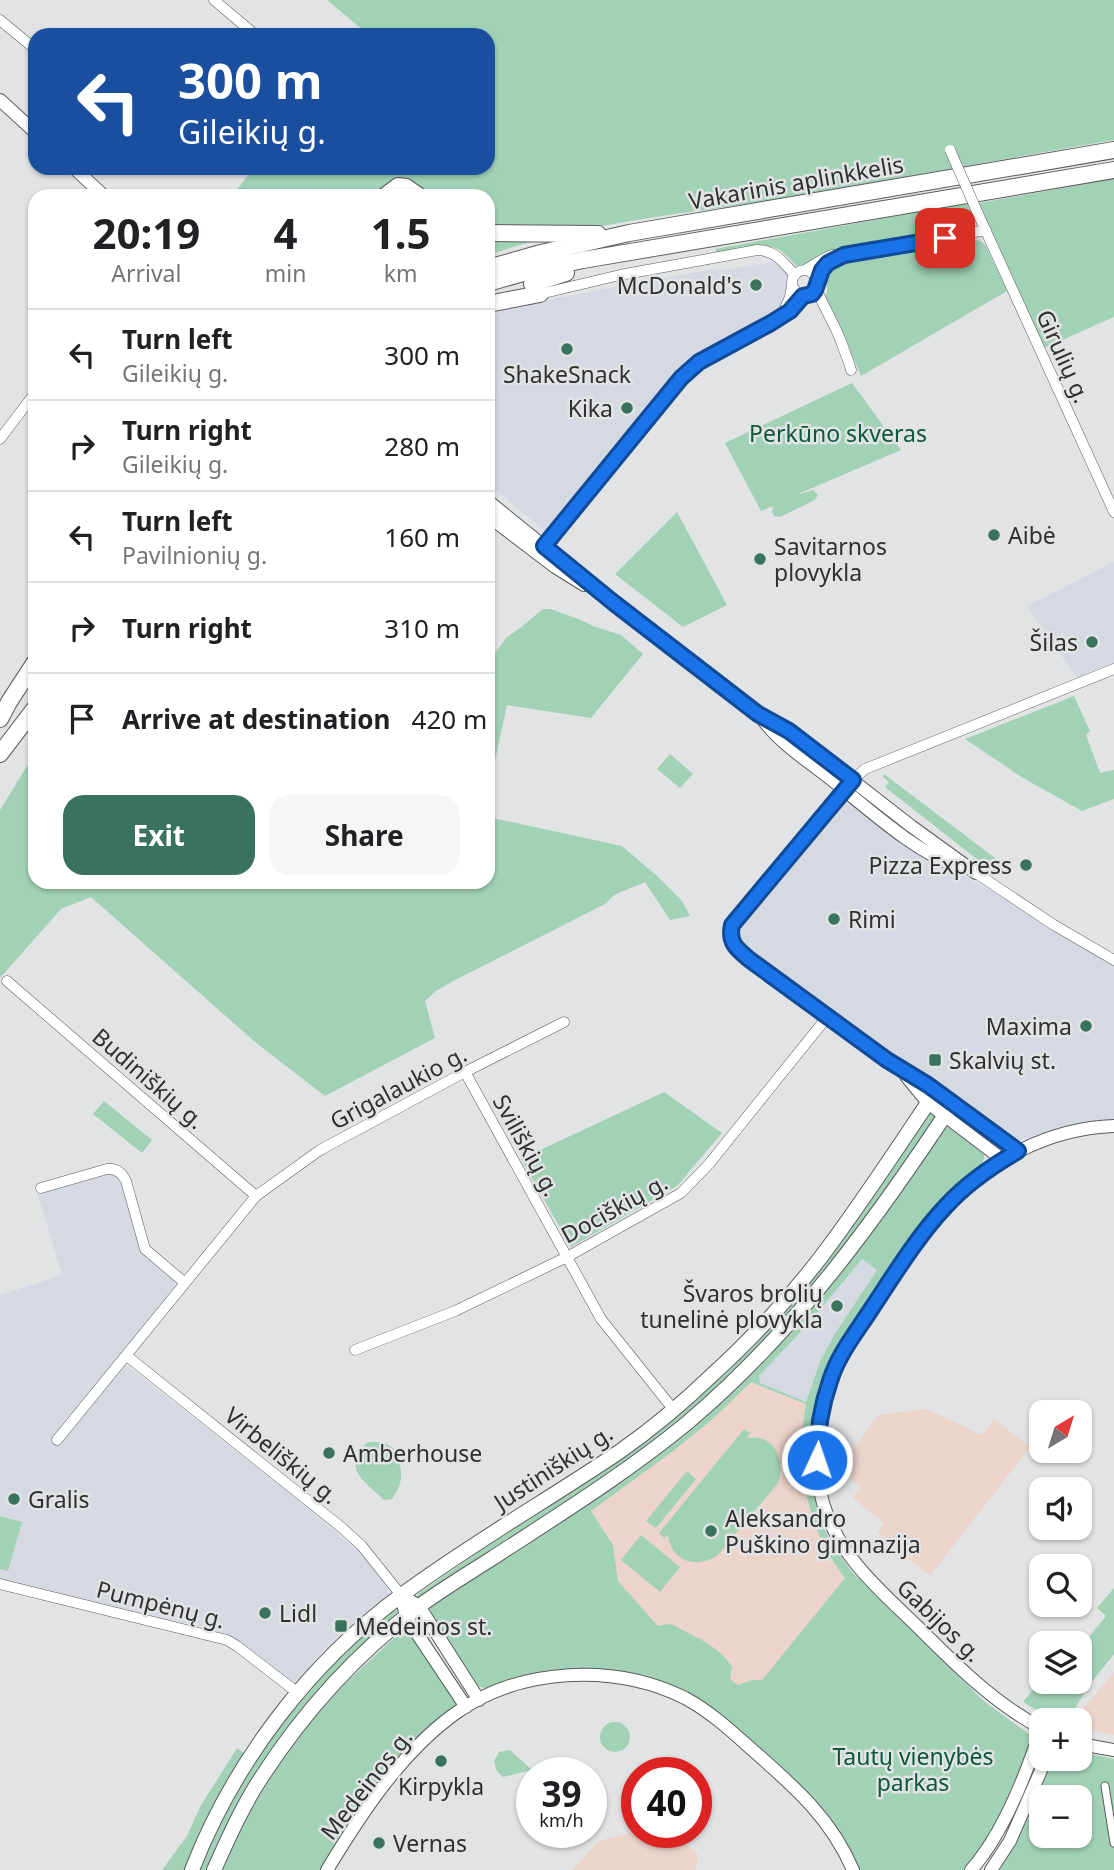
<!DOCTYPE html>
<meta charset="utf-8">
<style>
body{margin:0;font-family:"Noto Sans",sans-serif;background:#f6f6f6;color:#202124;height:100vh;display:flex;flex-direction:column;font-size:26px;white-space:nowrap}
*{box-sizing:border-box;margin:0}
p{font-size:23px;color:#757577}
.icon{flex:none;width:38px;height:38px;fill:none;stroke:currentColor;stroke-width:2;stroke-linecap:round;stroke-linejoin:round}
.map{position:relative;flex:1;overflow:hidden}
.drawer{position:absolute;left:28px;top:189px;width:467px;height:700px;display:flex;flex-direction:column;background:#fff;border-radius:21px;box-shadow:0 2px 5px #0004}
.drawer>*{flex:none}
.hud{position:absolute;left:28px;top:28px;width:467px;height:147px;border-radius:21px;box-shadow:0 2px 5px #0004;background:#1a4fa0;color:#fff;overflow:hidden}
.needle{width:46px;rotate:38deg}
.fabs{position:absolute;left:1029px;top:1400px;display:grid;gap:14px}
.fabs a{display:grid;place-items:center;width:63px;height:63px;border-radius:14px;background:#fff;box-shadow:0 2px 5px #0004;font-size:35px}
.speed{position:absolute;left:516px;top:1757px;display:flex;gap:14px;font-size:35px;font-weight:700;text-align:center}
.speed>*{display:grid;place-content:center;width:91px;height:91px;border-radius:50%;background:#fff;box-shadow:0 2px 5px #0004;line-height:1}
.speed small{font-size:18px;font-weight:400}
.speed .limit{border:10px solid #d22;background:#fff;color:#111}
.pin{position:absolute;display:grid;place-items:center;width:60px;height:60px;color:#fff;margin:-30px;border-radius:14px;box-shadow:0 4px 10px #0006}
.me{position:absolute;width:77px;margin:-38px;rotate:3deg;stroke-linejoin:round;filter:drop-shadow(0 0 5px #0008)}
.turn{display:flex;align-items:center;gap:24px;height:147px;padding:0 35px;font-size:32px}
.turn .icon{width:91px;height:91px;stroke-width:2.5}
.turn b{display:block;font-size:49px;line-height:60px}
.eta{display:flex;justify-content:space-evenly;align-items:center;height:119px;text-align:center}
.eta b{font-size:42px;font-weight:700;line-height:49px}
.cta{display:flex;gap:14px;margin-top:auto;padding:14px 35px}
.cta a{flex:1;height:80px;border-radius:21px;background:#39735d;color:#fff;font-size:28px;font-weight:700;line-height:80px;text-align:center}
.cta a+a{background:#f6f6f6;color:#202124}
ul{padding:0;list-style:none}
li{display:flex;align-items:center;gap:21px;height:91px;padding:0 35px;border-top:2px solid #e0e0e0}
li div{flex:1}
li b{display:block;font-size:26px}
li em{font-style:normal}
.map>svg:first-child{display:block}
</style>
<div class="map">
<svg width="1114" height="1870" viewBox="0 0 1114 1870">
<rect width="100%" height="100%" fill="#e2e3e5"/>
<path fill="#d5d9e2" d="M 778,261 L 786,270 L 789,280 L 789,295 L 781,308 L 769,320 L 681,371 L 547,533 L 488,483 L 488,319 L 506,308 L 713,269 L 724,270 Z
M 1114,562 L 1114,665 L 1078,679 L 1027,606 Z
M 847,799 L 956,871 L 1020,907 L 1114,965 L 1114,1120 L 1085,1122 L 1019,1140 L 1004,1135 L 930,1078 L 890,1055 L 742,948 L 737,938 L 738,933 L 744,918 L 843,801 Z
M 109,1172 L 115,1173 L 121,1178 L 141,1250 L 176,1281 L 174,1287 L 121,1354 L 126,1365 L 291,1495 L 363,1555 L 387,1587 L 389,1594 L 383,1600 L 357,1619 L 333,1641 L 314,1660 L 297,1684 L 292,1682 L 234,1638 L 225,1633 L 0,1579 L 0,1295 L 62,1275 L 37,1192 Z
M 862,1259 L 877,1270 L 836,1332 L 821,1359 L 806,1402 L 760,1383 L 759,1376 L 808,1324 Z"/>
<path fill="#ecd4cb" d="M 751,1382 L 806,1404 L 803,1421 L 802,1451 L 807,1501 L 824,1547 L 832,1561 L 845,1578 L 762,1681 L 738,1685 L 730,1679 L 732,1671 L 667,1624 L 658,1626 L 618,1581 L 613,1545 L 591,1511 L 672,1452 L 714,1418 Z
M 927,1409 L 982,1435 L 994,1419 L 1030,1447 L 930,1576 L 880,1535 L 878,1532 L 884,1523 L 853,1498 L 861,1488 L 840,1469 L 878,1415 Z
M 1114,1672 L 1114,1735 L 1080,1727 L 1080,1720 L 1074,1720 Z
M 637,1831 L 637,1832 L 673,1832 L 698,1855 L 696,1870 L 572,1870 L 599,1841 Z"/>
<path fill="#a1d2b6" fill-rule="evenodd" d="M 327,0 L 1114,0 L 1114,140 C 996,160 877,183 758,202 C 668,216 575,225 488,255 L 488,196 L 232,196 L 254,168 L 488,168 L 488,35 L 361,35 L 364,31 Z
M 1114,179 L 1114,317 L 1044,348 L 979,203 Z
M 967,203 L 974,218 L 973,224 L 969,227 L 969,229 C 925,237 881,242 838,251 C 823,254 813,265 797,266 C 791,261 787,255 780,250 C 762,240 736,250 717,253 L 715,249 Z
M 977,240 L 981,241 L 986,246 L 1007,291 L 861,376 L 847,342 L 825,299 C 831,284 820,277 838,265 Z
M 852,383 L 901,450 L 796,495 L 813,490 L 818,495 L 815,500 L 780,517 L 774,516 L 772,512 L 773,506 L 761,511 L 725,443 Z
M 677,512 L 727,605 L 683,627 L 615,574 Z
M 543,609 L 551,609 L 581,620 L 593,626 L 621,635 L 643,654 L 591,718 L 507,705 L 488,793 L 488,663 L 506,638 L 520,628 Z
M 1074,696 L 1090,731 L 1086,735 L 1100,773 L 1114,770 L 1114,799 L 1082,811 L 1023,778 L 965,739 Z
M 35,753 L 35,882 L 488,882 L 488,817 L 622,846 L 656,875 L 682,901 L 690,916 L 670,920 L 645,882 L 614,895 L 605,904 L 453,981 L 436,991 L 425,1001 L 435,1038 L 325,1096 L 255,1042 L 91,897 L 61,909 L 0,978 L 0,810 Z
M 670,754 L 693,774 L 680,788 L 657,769 Z
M 884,774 L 995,858 L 988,868 L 885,787 L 889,782 L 883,777 Z
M 664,1092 L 722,1133 L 677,1186 L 571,1247 L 521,1159 Z
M 104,1101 L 152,1140 L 142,1153 L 93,1114 Z
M 930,1112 L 935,1115 L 935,1119 L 877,1205 L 801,1303 L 703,1402 L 612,1473 L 418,1598 L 416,1597 L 419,1593 L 471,1557 L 736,1358 Z
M 948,1127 L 952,1128 L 984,1154 L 984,1159 L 980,1167 L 947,1196 L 909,1240 L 859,1314 L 836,1353 L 817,1398 L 812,1418 L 811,1470 L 814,1496 L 822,1524 L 831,1542 L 851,1571 L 985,1702 L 1029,1734 L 1032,1741 L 995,1826 L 965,1870 L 857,1870 L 849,1851 L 739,1732 L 625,1674 L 486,1689 L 476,1685 L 430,1616 L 431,1605 L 724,1397 L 943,1129 ZM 862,1259 L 877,1270 L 836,1332 L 821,1359 L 806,1402 L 760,1383 L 759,1376 L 808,1324 ZM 751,1382 L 806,1404 C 795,1465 806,1529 845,1578 L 762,1680 L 752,1680 L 738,1685 L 730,1679 L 732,1667 C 720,1646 693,1636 673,1625 L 667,1624 L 658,1626 L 618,1581 L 613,1545 L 591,1511 L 672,1452 L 714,1418 Z
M 744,1429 L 750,1433 L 747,1438 C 775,1433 786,1460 778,1483 L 717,1556 C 696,1569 671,1561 668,1535 L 664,1538 L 659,1533 Z
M 368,1442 L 384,1442 L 396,1450 C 402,1471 405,1480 392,1499 L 384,1500 C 364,1481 340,1467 368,1442 Z
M 687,1471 L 696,1479 L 656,1528 L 646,1521 Z
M 0,1516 L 22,1522 L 8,1571 L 0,1569 Z
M 641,1535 L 680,1567 L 660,1592 L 621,1560 Z
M 1114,1588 L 1114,1654 L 1087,1688 L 1068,1720 C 1051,1720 1037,1710 1023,1702 L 1041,1680 L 1041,1682 L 1080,1682 L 1080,1648 L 1106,1616 L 1097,1608 Z
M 395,1609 L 398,1611 L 396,1617 L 342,1666 L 208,1870 L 197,1870 C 208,1848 217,1824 229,1802 C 270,1728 327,1659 395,1609 Z
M 401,1633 L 411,1635 L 458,1705 L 456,1708 L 448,1714 L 322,1870 L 219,1870 L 238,1828 L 291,1741 L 334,1694 L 394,1638 Z
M600 1737a15 15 0 1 1 30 0a15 15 0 1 1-30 0Z
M 237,1748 L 246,1754 L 185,1870 L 162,1870 L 187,1836 L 200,1807 Z
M 510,1750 L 532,1770 L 503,1777 L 497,1771 L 494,1761 L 499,1752 Z
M 1080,1752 L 1114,1759 L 1114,1870 L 997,1870 L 1052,1759 L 1080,1759 ZM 1041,1797 L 1080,1797 L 1080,1836 L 1041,1836 Z"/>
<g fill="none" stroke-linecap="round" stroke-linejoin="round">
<g stroke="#5c5c5e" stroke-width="9">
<path id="pedestrian" d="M 1105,1786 L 1114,1843"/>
</g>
<g stroke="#5c5c5e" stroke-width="11">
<path id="minor" d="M 214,0 L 253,33
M 0,20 L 35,49
M 979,216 L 1114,512
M 805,270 L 825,258 L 832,255 L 844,255 L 986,230
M 817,282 C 822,270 826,264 837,259
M 817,286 C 813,294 807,297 799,295 L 792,286 C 792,280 792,275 798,272 C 803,269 809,270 813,274 C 819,279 816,288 819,295 C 826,311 836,327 842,344 C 845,353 849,361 851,370
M 540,294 L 620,275 L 757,250 C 775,250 783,262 795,275
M 782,315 L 790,297 L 792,286
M 0,439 L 35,393
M 540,550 L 681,378 C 706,353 741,342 770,324 C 783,316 792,306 803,296
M 853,780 L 865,769 L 1114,669
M 976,873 L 1054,925 L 1114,960
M 7,981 L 256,1196 L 57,1440
M 465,1072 L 601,1319 L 673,1409
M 41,1188 L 107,1169 C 116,1168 122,1173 126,1181 L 145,1249 L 185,1283
M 256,1196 L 320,1150 L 465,1072 L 564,1022
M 355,1350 L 455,1311 L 567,1257 L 681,1193 L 709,1164 L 828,1016
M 127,1356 L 341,1527 L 361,1545 L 401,1595
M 0,1584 L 227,1640 L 237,1646 L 298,1693"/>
</g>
<g stroke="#5c5c5e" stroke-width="14">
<path id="tertiary" d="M 0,100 L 35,132
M 74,168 L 104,196
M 488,501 L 614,603 L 722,687 L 758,714 L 789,731 L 911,826 L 976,873
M 488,516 L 555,567 L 584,585
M 763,720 C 781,744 808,761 832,780 C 871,811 912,850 960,868
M 853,780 L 732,925 C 728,942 737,949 750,960 L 887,1060 L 936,1091
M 906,1076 L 928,1103 L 1003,1160
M 953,1103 L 1018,1151
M 401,1595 L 419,1606 L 479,1700
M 401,1595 L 406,1617 L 466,1707
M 1041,1728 C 994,1703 956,1665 919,1628 C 880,1590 839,1557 823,1503 C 810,1456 818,1397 842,1354 C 853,1334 867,1315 880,1296 C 900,1265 920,1233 946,1206 C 989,1160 1050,1128 1114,1126
M 1080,1744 L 1114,1750
M 327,1870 C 361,1814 400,1754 453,1715 C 518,1667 614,1663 685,1698 C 709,1711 728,1728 748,1746 C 791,1784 830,1816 853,1870
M 971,1870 C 1003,1834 1026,1775 1041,1729
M 991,1870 L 1010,1841 L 1046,1759"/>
</g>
<g stroke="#5c5c5e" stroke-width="16">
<path id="secondary" d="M 192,1870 C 234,1762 309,1663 403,1594 C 472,1543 548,1500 619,1452 C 649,1431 685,1401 712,1375 C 752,1339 795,1292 827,1249 C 865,1198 900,1144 936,1091 L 953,1103 C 876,1220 794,1333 687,1423 C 625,1474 557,1516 491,1559 C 466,1575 441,1590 418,1607 C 356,1654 303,1713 261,1778 C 242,1807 228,1839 214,1870"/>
</g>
<g stroke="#5c5c5e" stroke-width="18">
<path id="trunk" d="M 385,196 L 398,186 L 406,187 L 419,196
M 488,233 L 598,234
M 488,268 L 541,253 L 629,233 L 1114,150
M 488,283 L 523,273 L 583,260 L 1114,170
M 532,284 L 566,273
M 488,304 L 540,294
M 0,719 L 9,702 L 35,662
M 0,754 L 35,708"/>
</g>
<use href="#pedestrian" stroke="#fff" stroke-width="7"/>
<use href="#minor" stroke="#fff" stroke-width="10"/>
<use href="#tertiary" stroke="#fff" stroke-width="12"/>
<use href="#secondary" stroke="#fff" stroke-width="14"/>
<use href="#trunk" stroke="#fff" stroke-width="16"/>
<g stroke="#5c5c5e" stroke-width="11" stroke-linecap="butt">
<path id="minor-bridge" d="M 950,150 L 979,216"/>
</g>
<use href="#minor-bridge" stroke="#fff" stroke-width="10"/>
</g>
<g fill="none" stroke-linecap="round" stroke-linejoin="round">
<g stroke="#114b97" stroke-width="18">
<path id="route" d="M 817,1460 C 817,1433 821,1407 830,1381 C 838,1355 855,1334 870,1311 C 894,1275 916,1238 946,1206 C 966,1184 992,1166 1018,1151 L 928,1085 L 887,1060 L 750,960 C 737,949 728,943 732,925 L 853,780 L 789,731 L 758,714 L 614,603 L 544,546 L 681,378 L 699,362 L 771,323 L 790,311 L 803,296 L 812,294 L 815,290 L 822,270 L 828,263 L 844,255 L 945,238"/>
</g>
<use href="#route" stroke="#1a73e8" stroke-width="12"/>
</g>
<g fill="#39735d" stroke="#e2e3e5" stroke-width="2.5">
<circle cx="756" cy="285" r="7"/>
<circle cx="567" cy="349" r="7"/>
<circle cx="627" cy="408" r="7"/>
<circle cx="994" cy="535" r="7"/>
<circle cx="760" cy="559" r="7"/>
<circle cx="1092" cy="642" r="7"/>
<circle cx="1026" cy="865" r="7"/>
<circle cx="834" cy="919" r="7"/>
<circle cx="1086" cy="1026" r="7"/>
<rect x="928" y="1053" width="14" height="14" rx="3.5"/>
<circle cx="837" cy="1306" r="7"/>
<circle cx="329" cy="1453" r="7"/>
<circle cx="14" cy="1499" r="7"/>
<circle cx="711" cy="1531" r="7"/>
<circle cx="265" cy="1613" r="7"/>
<rect x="334" y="1619" width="14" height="14" rx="3.5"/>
<circle cx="441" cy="1761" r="7"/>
<circle cx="379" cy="1843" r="7"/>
</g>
<g text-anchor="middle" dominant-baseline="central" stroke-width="5" stroke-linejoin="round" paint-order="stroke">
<g font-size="23" fill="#2f3030" stroke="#e2e3e5">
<text transform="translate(796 182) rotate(-10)">Vakarinis aplinkkelis</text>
<text transform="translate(1064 356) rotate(66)">Girulių g.</text>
<text transform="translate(149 1078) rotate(41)">Budiniškių g.</text>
<text transform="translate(398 1087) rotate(-28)">Grigalaukio g.</text>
<text transform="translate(527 1145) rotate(61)">Sviliškių g.</text>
<text transform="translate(614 1208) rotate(-29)">Dociškių g.</text>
<text transform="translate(282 1455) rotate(39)">Virbeliškių g.</text>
<text transform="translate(553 1467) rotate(-33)">Justiniškių g.</text>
<text transform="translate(161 1604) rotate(14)">Pumpėnų g.</text>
<text transform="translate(940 1620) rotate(44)">Gabijos g.</text>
<text transform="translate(366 1784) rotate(-52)">Medeinos g.</text>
</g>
<g font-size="23" fill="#2f3030" stroke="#e2e3e5" text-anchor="start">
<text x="742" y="285" text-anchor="end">McDonald's</text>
<text x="567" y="374" text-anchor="middle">ShakeSnack</text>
<text x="613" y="408" text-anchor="end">Kika</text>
<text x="1008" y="535">Aibė</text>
<text x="774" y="546">Savitarnos<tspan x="774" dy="26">plovykla</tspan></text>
<text x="1078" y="642" text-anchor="end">Šilas</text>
<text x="1012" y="865" text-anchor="end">Pizza Express</text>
<text x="848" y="919">Rimi</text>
<text x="1072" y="1026" text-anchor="end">Maxima</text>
<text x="949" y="1060">Skalvių st.</text>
<text x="823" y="1293" text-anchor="end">Švaros brolių<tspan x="823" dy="26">tunelinė plovykla</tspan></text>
<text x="343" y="1453">Amberhouse</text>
<text x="28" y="1499">Gralis</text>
<text x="725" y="1518">Aleksandro<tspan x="725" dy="26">Puškino gimnazija</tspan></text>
<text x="279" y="1613">Lidl</text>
<text x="355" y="1626">Medeinos st.</text>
<text x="441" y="1786" text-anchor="middle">Kirpykla</text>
<text x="393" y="1843">Vernas</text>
</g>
<g font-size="23" fill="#0b5938" stroke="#e2e3e5">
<text x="838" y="433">Perkūno skveras</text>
<text x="913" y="1756">Tautų vienybės<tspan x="913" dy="26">parkas</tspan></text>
</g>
</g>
</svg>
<div class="fabs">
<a><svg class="needle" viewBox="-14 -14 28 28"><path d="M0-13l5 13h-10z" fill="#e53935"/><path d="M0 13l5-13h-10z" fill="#757577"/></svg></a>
<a><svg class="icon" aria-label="sound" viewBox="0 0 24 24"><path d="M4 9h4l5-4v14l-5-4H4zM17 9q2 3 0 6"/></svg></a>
<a><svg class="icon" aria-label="search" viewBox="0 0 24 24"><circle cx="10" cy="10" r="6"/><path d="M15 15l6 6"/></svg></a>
<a><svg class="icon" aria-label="layers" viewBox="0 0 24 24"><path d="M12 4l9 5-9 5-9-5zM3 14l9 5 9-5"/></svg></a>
<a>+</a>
<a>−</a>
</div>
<div class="speed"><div>39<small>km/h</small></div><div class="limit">40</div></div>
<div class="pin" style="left:945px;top:238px;background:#d93025"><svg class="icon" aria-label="arrive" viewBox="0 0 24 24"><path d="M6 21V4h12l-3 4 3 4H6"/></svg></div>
<svg class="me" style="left:817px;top:1460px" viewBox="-20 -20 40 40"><circle r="17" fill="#1a73e8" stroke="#fff" stroke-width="3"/><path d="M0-11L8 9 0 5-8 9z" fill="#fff"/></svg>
<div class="hud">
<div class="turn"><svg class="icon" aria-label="left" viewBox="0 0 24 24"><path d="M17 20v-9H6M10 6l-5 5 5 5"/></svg><div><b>300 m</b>Gileikių g.</div></div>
</div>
<section class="drawer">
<div class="eta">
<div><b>20:19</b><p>Arrival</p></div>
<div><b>4</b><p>min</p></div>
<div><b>1.5</b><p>km</p></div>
</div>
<ul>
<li><svg class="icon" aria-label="left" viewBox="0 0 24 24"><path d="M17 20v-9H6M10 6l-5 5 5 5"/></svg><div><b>Turn left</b><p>Gileikių g.</p></div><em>300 m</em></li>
<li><svg class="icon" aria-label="right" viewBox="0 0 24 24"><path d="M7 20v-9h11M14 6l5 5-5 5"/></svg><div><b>Turn right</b><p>Gileikių g.</p></div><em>280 m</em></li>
<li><svg class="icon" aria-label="left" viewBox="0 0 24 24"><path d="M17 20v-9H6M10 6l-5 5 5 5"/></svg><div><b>Turn left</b><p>Pavilnionių g.</p></div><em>160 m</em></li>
<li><svg class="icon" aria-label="right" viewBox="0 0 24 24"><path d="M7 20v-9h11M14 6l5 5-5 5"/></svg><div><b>Turn right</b></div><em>310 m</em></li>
<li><svg class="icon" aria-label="arrive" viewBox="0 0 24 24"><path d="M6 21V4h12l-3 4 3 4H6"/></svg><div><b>Arrive at destination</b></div><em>420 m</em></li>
</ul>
<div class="cta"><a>Exit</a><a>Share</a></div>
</section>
</div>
